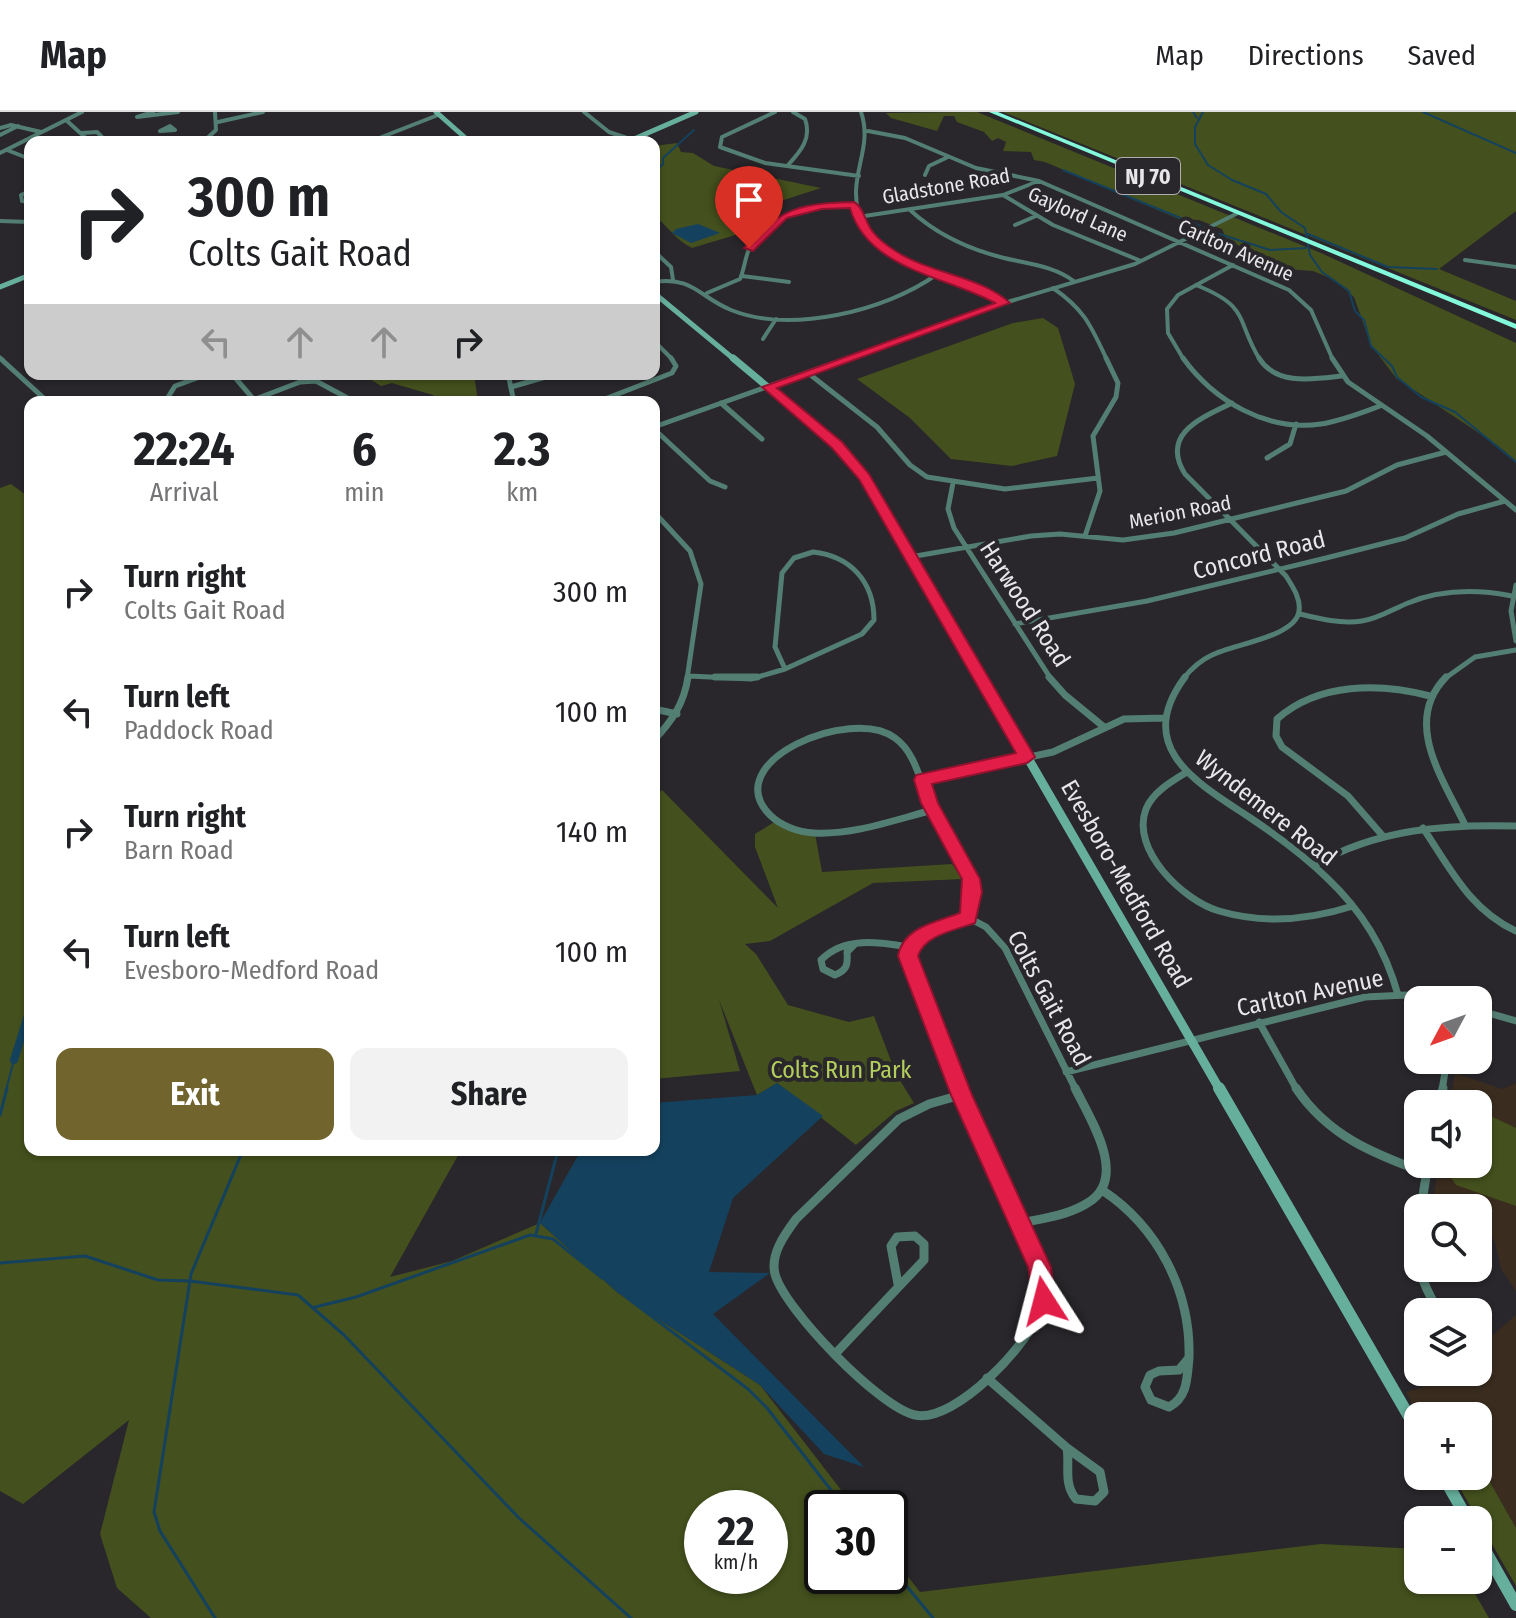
<!DOCTYPE html>
<meta charset="utf-8">
<style>
body{margin:0;font-family:"Fira Sans Condensed",sans-serif;background:#f2f2f2;color:#202124;height:100vh;display:flex;flex-direction:column;font-size:30px;white-space:nowrap}
*{box-sizing:border-box;margin:0}
p{font-size:26px;color:#757577}
.icon{flex:none;width:44px;height:44px;fill:none;stroke:currentColor;stroke-width:2;stroke-linecap:round;stroke-linejoin:round}
.map{position:relative;flex:1;overflow:hidden}
.sheet{position:absolute;left:24px;top:284px;width:636px;height:760px;display:flex;flex-direction:column;background:#fff;border-radius:16px;box-shadow:0 2px 6px #0004}
.sheet>*{flex:none}
.top-card{position:absolute;left:24px;top:24px;width:636px;height:244px;border-radius:16px;box-shadow:0 2px 6px #0004;background:#fff;color:#202124;overflow:hidden}
.needle{width:52px;rotate:229deg}
.buttons{position:absolute;left:1404px;top:874px;display:grid;gap:16px}
.buttons a{display:grid;place-items:center;width:88px;height:88px;border-radius:16px;background:#fff;box-shadow:0 2px 6px #0004;font-size:40px}
.speed{position:absolute;left:684px;top:1378px;display:flex;gap:16px;font-size:40px;font-weight:700;text-align:center}
.speed>*{display:grid;place-content:center;width:104px;height:104px;border-radius:50%;background:#fff;box-shadow:0 2px 6px #0004;line-height:1}
.speed small{font-size:20px;font-weight:400}
.speed .limit{border:4px solid #111;border-radius:12px;background:#fff;color:#111}
.pin{position:absolute;display:grid;place-items:center;width:68px;height:68px;color:#fff;margin:-82px -34px;border-radius:50% 50% 50% 0;rotate:-45deg;box-shadow:0 0 8px #0007}
.pin .icon{rotate:45deg}
.me{position:absolute;width:88px;margin:-44px;rotate:351deg;stroke-linejoin:round;filter:drop-shadow(0 0 6px #0008)}
.turn{display:flex;align-items:center;gap:28px;height:168px;padding:0 32px;font-size:36px}
.turn .icon{width:104px;height:104px;stroke-width:2.5}
.turn b{display:block;font-size:56px;line-height:68px}
.lanes{display:flex;align-items:center;height:76px;padding:0 32px;background:#0003;justify-content:center;gap:40px;direction:ltr}
.lanes .off{opacity:.35}
.eta{display:flex;justify-content:space-evenly;align-items:center;height:136px;text-align:center}
.eta b{font-size:48px;font-weight:700;line-height:56px}
.button{display:flex;gap:16px;margin-top:auto;padding:16px 32px}
.button a{flex:1;height:92px;border-radius:16px;background:#71642c;color:#fff;font-size:32px;font-weight:700;line-height:92px;text-align:center}
.button a+a{background:#f2f2f2;color:#202124}
ul{padding:0;list-style:none}
li{display:flex;align-items:center;gap:24px;height:120px;padding:0 32px}
li div{flex:1}
li b{display:block;font-size:30px}
li em{font-style:normal}
header{display:flex;align-items:center;gap:48px;box-sizing:border-box;height:112px;padding:0 40px;background:#fff;border-bottom:2px solid #e0e0e0}
header strong{font-size:38px}
nav{display:flex;gap:44px;margin-inline-start:auto;font-size:28px}
.map>svg:first-child{display:block}
</style>
<header>
<strong>Map</strong>
<nav><a>Map</a><a>Directions</a><a>Saved</a></nav>
</header>
<div class="map">
<svg width="1516" height="1506" viewBox="0 0 1516 1506">
<rect width="100%" height="100%" fill="#29272b"/>
<path fill="#3a2c1f" d="M 1455,961 L 1502,977 L 1516,971 L 1516,1179 L 1501,1157 L 1495,1129 L 1478,1107 L 1478,1096 L 1453,1096 L 1433,1088 L 1439,1052 L 1478,1052 L 1478,992 L 1450,992 Z
M 1516,1203 L 1516,1416 L 1478,1349 L 1478,1304 L 1419,1304 L 1406,1280 L 1438,1271 L 1450,1260 L 1478,1260 L 1478,1236 Z"/>
<path fill="#44501d" fill-rule="evenodd" d="M 977,0 L 1321,141 L 1516,231 L 1516,349 L 1497,333 L 1396,266 L 1371,233 L 1354,185 L 1335,168 L 1313,159 L 1285,157 L 1226,127 L 1222,117 L 1199,108 L 1179,107 L 1045,50 L 1034,48 L 1031,40 L 1003,39 L 1006,30 L 998,26 L 992,29 L 984,20 L 957,10 L 954,4 L 944,4 L 937,19 L 891,6 L 886,1 Z
M 1003,0 L 1516,0 L 1516,99 L 1439,157 L 1516,189 L 1516,208 Z
M 677,31 L 681,40 L 693,41 L 714,54 L 821,76 L 746,100 L 735,113 L 752,118 L 692,136 C 676,128 668,115 654,103 L 654,34 Z
M 1043,206 L 1058,216 L 1075,272 L 1057,344 L 1012,354 L 951,347 L 910,306 L 857,267 L 1013,211 Z
M 362,262 L 474,262 L 478,290 L 434,290 L 433,283 L 392,271 L 381,274 Z
M 11,372 L 30,386 L 30,1038 L 461,1038 L 390,1165 L 452,1149 L 540,1111 L 618,1181 L 760,1273 L 855,1396 L 822,1396 L 822,1464 L 890,1464 L 890,1442 L 920,1480 L 1321,1432 L 1418,1437 L 1418,1468 L 1467,1468 L 1489,1506 L 151,1506 L 117,1476 L 100,1422 L 129,1308 L 23,1392 L 0,1379 L 0,376 ZM 702,1396 L 770,1396 L 770,1464 L 702,1464 Z
M 662,678 L 778,796 L 755,735 L 755,722 L 776,709 L 815,722 L 822,760 L 952,752 L 963,767 L 873,771 L 770,829 L 745,832 L 756,842 L 788,893 L 849,910 L 874,904 L 896,962 L 914,991 L 896,999 L 856,1033 L 777,971 L 757,983 L 719,888 L 740,959 L 654,967 L 654,685 Z
M 1478,998 L 1516,1016 L 1516,1094 L 1456,1073 L 1450,1064 L 1452,1052 L 1478,1052 Z
M 1478,1349 L 1516,1416 L 1516,1474 L 1453,1364 L 1478,1364 Z"/>
<path fill="#14425e" d="M 698,112 L 720,121 L 691,131 L 672,121 L 676,117 Z
M 777,971 L 823,1004 L 733,1086 L 709,1160 L 770,1161 L 713,1202 L 864,1355 L 824,1342 L 760,1273 L 618,1181 L 540,1111 L 581,1038 L 654,1038 L 654,991 L 757,983 Z"/>
<g fill="none" stroke-linecap="round" stroke-linejoin="round">
<path stroke="#14425e" stroke-width="2" d="M 1193,0 L 1197,6
M 1203,0 L 1195,15 L 1195,32 L 1208,53 L 1232,68 L 1266,82 L 1281,100 L 1305,116 L 1310,143 L 1322,160 L 1349,179 L 1355,199 L 1364,208 L 1371,234 L 1392,254 L 1397,265 L 1421,285 L 1455,300 L 1516,350
M 1423,0 L 1516,41
M 1063,58 L 1200,114
M 656,59 L 663,52 L 663,46 L 694,18
M 1213,120 L 1270,138 L 1306,136
M 1308,122 L 1388,155 L 1437,157
M 6,978 L 14,948"/>
<path stroke="#14425e" stroke-width="3" d="M 0,1003 L 7,976
M 536,1122 L 558,1038
M 0,1151 L 85,1144 L 158,1168 L 190,1169 L 298,1183 L 344,1223 L 519,1406 L 631,1506
M 626,1185 L 748,1277 L 767,1296 L 845,1396
M 315,1195 L 356,1185 L 530,1123 L 553,1127 L 602,1166
M 890,1454 L 933,1506
M 215,1506 L 160,1419 L 154,1400 L 191,1162 L 243,1038"/>
<path stroke="#14425e" stroke-width="8" d="M 14,948 L 30,897"/>
<path stroke="#537e72" stroke-width="4" d="M 153,0 L 137,5 L 178,0
M 584,0 L 609,20 L 633,28
M 775,0 L 722,25 L 720,35 L 765,51 L 859,64
M 861,0 C 871,29 857,51 856,79 C 854,151 953,167 1004,191
M 66,8 L 88,28 L 102,25 L 97,20 L 82,21
M 218,10 L 263,0
M 170,14 L 175,18 L 160,19 Z
M 0,16 L 11,13 L 41,20
M 868,19 L 905,26 L 976,56 L 1039,69 L 1289,178 L 1311,198 L 1333,248
M 0,23 L 18,14
M 203,30 L 216,18 L 215,0
M 369,30 L 438,3
M 7,38 L 30,47
M 0,41 L 82,0
M 788,53 C 801,39 812,26 805,7 L 793,0
M 925,63 L 929,54 L 948,45
M 30,79 L 21,83 L 22,89 L 30,90
M 1003,83 L 1053,113 L 1141,149
M 910,98 C 937,123 968,137 1004,146 C 1029,152 1055,154 1075,170
M 858,105 L 1003,83 L 1039,69
M 0,109 L 30,110
M 1015,113 L 1036,104
M 656,141 L 671,155 L 673,168
M 1465,148 L 1516,155
M 742,164 L 789,170
M 654,170 C 693,164 699,185 731,198 C 791,222 885,199 936,163
M 1196,173 C 1251,195 1235,207 1260,248
M 1053,176 C 1085,198 1091,214 1107,248
M 707,181 L 740,167 C 745,156 745,142 752,131 C 774,98 818,93 854,93
M 763,227 L 776,207
M 654,229 L 673,248
M 0,246 L 3,248
M 843,248 L 1011,189 L 1135,152 L 1238,101
M 1184,248 L 1168,221 L 1167,197 L 1178,183 L 1233,153"/>
<path stroke="#537e72" stroke-width="5" d="M 0,246 L 48,290
M 1183,246 C 1214,289 1267,320 1321,312 C 1341,309 1361,301 1380,294
M 1259,246 C 1276,274 1314,267 1342,264
M 1332,246 L 1348,270 L 1427,324 L 1516,398
M 808,261 L 877,315 L 910,353 L 927,365 L 1005,377 L 1098,366
M 232,262 L 256,290
M 508,262 L 514,290
M 511,275 L 556,262
M 253,288 L 300,270 L 316,269 L 355,290
M 165,290 L 175,274 L 208,262
M 597,290 L 672,261 L 676,254 L 671,246
M 721,291 L 762,327
M 654,315 L 848,246
M 654,317 L 710,369 L 725,375
M 1267,346 L 1290,332 L 1296,312
M 953,371 L 948,397 L 954,416 L 1051,567
M 654,400 L 690,439 L 701,472 L 687,567
M 1085,424 L 1100,379 L 1093,324 L 1116,285 L 1118,271 L 1106,246
M 813,440 C 850,444 874,469 874,508 L 862,522 L 785,557 L 775,535 L 782,461 L 794,446 Z
M 910,445 L 1031,424 L 1060,422 L 1123,428 L 1174,421 L 1346,379 L 1397,353 L 1446,340
M 1516,473 L 1511,499 L 1516,529
M 1300,502 C 1320,507 1341,512 1362,509 C 1378,507 1393,497 1408,491 C 1442,477 1476,477 1512,484
M 1015,512 L 1147,489 L 1326,446 L 1405,426 L 1458,402 L 1505,389
M 689,564 L 751,567 L 785,557
M 1183,567 C 1191,557 1201,548 1212,543 C 1233,532 1296,525 1299,499 C 1301,486 1292,474 1286,464 L 1185,362 C 1160,322 1201,306 1232,291
M 1444,567 L 1475,545 L 1516,538"/>
<path stroke="#537e72" stroke-width="7" d="M 715,565 L 757,565
M 1049,565 L 1065,583 L 1104,615
M 1185,565 C 1133,635 1196,670 1249,705 C 1276,723 1303,743 1326,765 C 1362,799 1385,836 1398,883
M 1446,565 C 1402,610 1443,667 1465,713
M 654,597 L 677,602
M 654,628 C 672,609 684,592 688,565
M 1187,660 C 1172,669 1153,680 1146,697 C 1130,738 1184,789 1219,799 C 1263,812 1309,808 1353,794
M 922,668 L 1053,640 L 1124,607 L 1165,606
M 933,698 C 894,708 854,723 814,721 C 798,720 781,714 770,703 C 717,650 851,593 895,626 C 915,640 920,669 929,690 C 942,717 971,745 973,776 C 974,786 970,796 969,806
M 1423,716 C 1450,756 1470,798 1516,819
M 1382,723 L 1348,684 L 1282,635 L 1276,624 L 1277,607 C 1319,570 1380,571 1430,584
M 1314,753 C 1378,717 1444,712 1516,714
M 854,833 L 847,840 C 848,853 847,858 835,863 L 823,857 L 821,848 C 844,824 879,830 909,835
M 1478,898 L 1516,909
M 1259,910 L 1297,978
M 1066,960 L 1365,885 L 1406,883 L 1439,888
M 959,978 L 908,840 L 925,820 L 969,806 L 986,815 L 1005,836 L 1076,978
M 1442,978 L 1447,948"/>
<path stroke="#537e72" stroke-width="9" d="M 958,976 L 961,983
M 1296,976 C 1328,1024 1374,1042 1426,1061
M 961,983 L 1022,1111
M 961,983 L 929,992 L 899,1007 L 796,1107 C 785,1122 770,1142 775,1162 C 784,1197 880,1296 915,1303 C 955,1312 1033,1229 1042,1193 C 1049,1168 1032,1134 1022,1111
M 1440,992 L 1443,976
M 1102,1078 C 1158,1115 1191,1179 1189,1246
M 1421,1096 L 1428,1052
M 1022,1111 C 1044,1106 1070,1103 1089,1090 C 1129,1065 1089,1005 1075,976
M 1418,1112 C 1413,1147 1421,1170 1439,1200
M 837,1240 L 924,1148 L 924,1132 L 915,1124 L 897,1125 L 891,1134 L 898,1172
M 1189,1246 C 1187,1265 1188,1285 1169,1295 L 1151,1288 L 1145,1275 L 1150,1263 L 1159,1259 L 1179,1258 Z
M 987,1266 L 1067,1336
M 1067,1336 L 1100,1360 L 1104,1380 L 1095,1389 L 1076,1387 C 1063,1371 1070,1354 1067,1336 Z"/>
<path stroke="#67af9d" stroke-width="5" d="M 436,0 L 470,30
M 627,30 L 696,0
M 0,175 L 30,163
M 654,181 L 735,248"/>
<path stroke="#67af9d" stroke-width="7" d="M 733,246 L 837,333 L 865,365 L 982,567"/>
<path stroke="#67af9d" stroke-width="9" d="M 981,565 L 1220,978"/>
<path stroke="#67af9d" stroke-width="12" d="M 1219,976 L 1418,1320
M 1443,1364 L 1468,1408
M 1478,1426 L 1516,1493"/>
<path fill="#83f8db" fill-rule="evenodd" d="M 989,0 L 998,0 L 1516,212 L 1516,217 Z"/>
</g>
<path fill="#e11d48" stroke="#92132f" stroke-width="2" d="M 854,90 C 864,95 865,111 873,120 C 879,128 889,135 897,140 C 932,162 980,164 1010,191 L 777,276 L 842,330 L 869,362 L 1035,645 L 1027,651 L 932,672 L 938,691 L 980,767 L 982,780 L 975,811 C 956,818 924,823 918,844 L 972,983 L 1051,1155 L 1055,1189 L 1052,1197 L 1044,1200 L 1035,1197 L 1028,1155 L 951,983 L 898,844 C 903,815 936,810 960,801 L 962,767 L 921,691 L 914,668 L 916,663 L 1016,641 L 859,367 L 832,336 L 762,275 L 995,191 C 946,164 868,158 850,96 L 822,97 L 787,106 L 753,139 L 744,136 C 779,96 802,91 854,90 Z"/>
<g text-anchor="middle" dominant-baseline="central" stroke-width="8" stroke-linejoin="round" paint-order="stroke">
<g font-size="20" fill="#e8e6e9" stroke="#29272b">
<text transform="translate(946 74) rotate(-10)">Gladstone Road</text>
<text transform="translate(1078 102) rotate(24)">Gaylord Lane</text>
<text transform="translate(1236 138) rotate(24)">Carlton Avenue</text>
<text transform="translate(1180 400) rotate(-11)">Merion Road</text>
</g>
<rect fill="#29272b" stroke="#afadb0" stroke-width="2" x="1116" y="46" width="64" height="36" rx="6"/>
<g font-size="22" font-weight="bold" fill="#e8e6e9">
<text x="1148" y="64">NJ 70</text>
</g>
<g font-size="24" fill="#e8e6e9" stroke="#29272b">
<text transform="translate(1259 443) rotate(-14)">Concord Road</text>
<text transform="translate(1025 492) rotate(57)">Harwood Road</text>
<text transform="translate(1266 696) rotate(38)">Wyndemere Road</text>
<text transform="translate(1126 772) rotate(60)">Evesboro-Medford Road</text>
<text transform="translate(1310 881) rotate(-12)">Carlton Avenue</text>
<text transform="translate(1049 886) rotate(62)">Colts Gait Road</text>
</g>
<g font-size="24" fill="#b3ce5c" stroke="#29272b">
<text x="841" y="958">Colts Run Park</text>
</g>
</g>
</svg>
<div class="buttons">
<a><svg class="needle" viewBox="-14 -14 28 28"><path d="M0-13l5 13h-10z" fill="#e53935"/><path d="M0 13l5-13h-10z" fill="#757577"/></svg></a>
<a><svg class="icon" aria-label="sound" viewBox="0 0 24 24"><path d="M4 9h4l5-4v14l-5-4H4zM17 9q2 3 0 6"/></svg></a>
<a><svg class="icon" aria-label="search" viewBox="0 0 24 24"><circle cx="10" cy="10" r="6"/><path d="M15 15l6 6"/></svg></a>
<a><svg class="icon" aria-label="layers" viewBox="0 0 24 24"><path d="M12 4l9 5-9 5-9-5zM3 14l9 5 9-5"/></svg></a>
<a>+</a>
<a>−</a>
</div>
<div class="speed"><div>22<small>km/h</small></div><div class="limit">30</div></div>
<div class="pin" style="left:749px;top:136px;background:#d93025"><svg class="icon" aria-label="arrive" viewBox="0 0 24 24"><path d="M6 21V4h12l-3 4 3 4H6"/></svg></div>
<svg class="me" style="left:1044px;top:1189px" viewBox="-20 -20 40 40"><path d="M0-17L14 15 0 8-14 15z" fill="#e11d48" stroke="#fff" stroke-width="4"/></svg>
<div class="top-card">
<div class="turn"><svg class="icon" aria-label="right" viewBox="0 0 24 24"><path d="M7 20v-9h11M14 6l5 5-5 5"/></svg><div><b>300 m</b>Colts Gait Road</div></div>
<div class="lanes"><svg class="icon off" aria-label="left" viewBox="0 0 24 24"><path d="M17 20v-9H6M10 6l-5 5 5 5"/></svg><svg class="icon off" aria-label="ahead" viewBox="0 0 24 24"><path d="M12 20V5M6 11l6-6 6 6"/></svg><svg class="icon off" aria-label="ahead" viewBox="0 0 24 24"><path d="M12 20V5M6 11l6-6 6 6"/></svg><svg class="icon" aria-label="right" viewBox="0 0 24 24"><path d="M7 20v-9h11M14 6l5 5-5 5"/></svg></div>
</div>
<section class="sheet">
<div class="eta">
<div><b>22:24</b><p>Arrival</p></div>
<div><b>6</b><p>min</p></div>
<div><b>2.3</b><p>km</p></div>
</div>
<ul>
<li><svg class="icon" aria-label="right" viewBox="0 0 24 24"><path d="M7 20v-9h11M14 6l5 5-5 5"/></svg><div><b>Turn right</b><p>Colts Gait Road</p></div><em>300 m</em></li>
<li><svg class="icon" aria-label="left" viewBox="0 0 24 24"><path d="M17 20v-9H6M10 6l-5 5 5 5"/></svg><div><b>Turn left</b><p>Paddock Road</p></div><em>100 m</em></li>
<li><svg class="icon" aria-label="right" viewBox="0 0 24 24"><path d="M7 20v-9h11M14 6l5 5-5 5"/></svg><div><b>Turn right</b><p>Barn Road</p></div><em>140 m</em></li>
<li><svg class="icon" aria-label="left" viewBox="0 0 24 24"><path d="M17 20v-9H6M10 6l-5 5 5 5"/></svg><div><b>Turn left</b><p>Evesboro-Medford Road</p></div><em>100 m</em></li>
</ul>
<div class="button"><a>Exit</a><a>Share</a></div>
</section>
</div>
